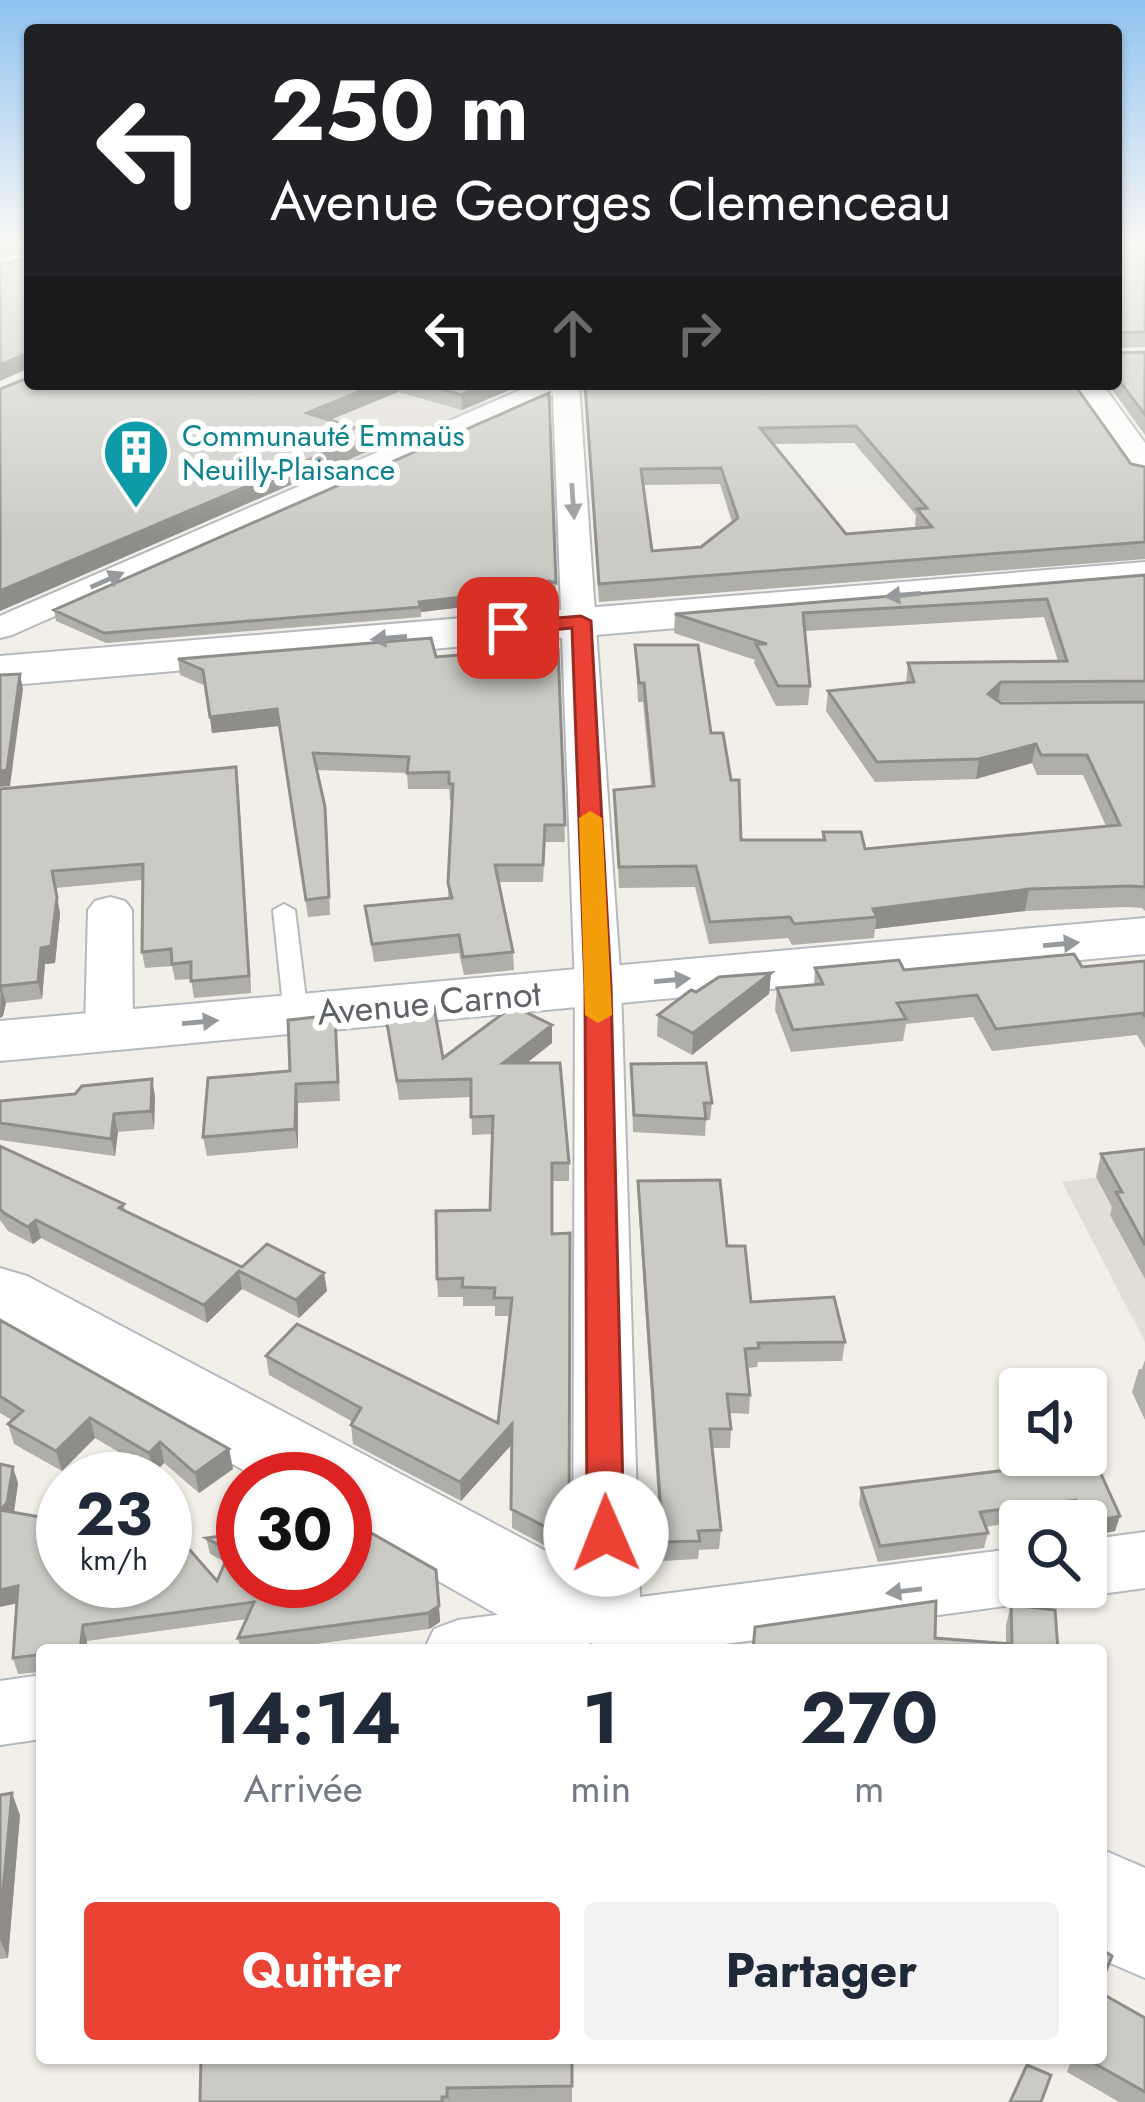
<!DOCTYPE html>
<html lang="fr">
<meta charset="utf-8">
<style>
body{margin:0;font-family:Jost,sans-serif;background:#f2f2f3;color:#1f2937;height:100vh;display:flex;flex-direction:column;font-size:45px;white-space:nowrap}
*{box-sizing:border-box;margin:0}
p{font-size:39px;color:#747a83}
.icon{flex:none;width:66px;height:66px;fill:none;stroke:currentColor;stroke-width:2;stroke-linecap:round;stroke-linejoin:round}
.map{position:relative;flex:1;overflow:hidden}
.sheet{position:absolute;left:36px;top:1644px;width:1071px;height:420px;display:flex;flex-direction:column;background:#fff;border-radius:12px;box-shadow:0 3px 9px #0004}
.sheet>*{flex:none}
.guide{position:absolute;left:24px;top:24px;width:1098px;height:366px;border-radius:12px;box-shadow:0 3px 9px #0004;background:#202124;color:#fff;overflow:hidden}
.tools{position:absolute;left:999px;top:1368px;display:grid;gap:24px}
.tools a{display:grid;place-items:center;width:108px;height:108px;border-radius:12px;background:#fff;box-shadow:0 3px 9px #0004;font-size:60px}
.speed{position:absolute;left:36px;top:1452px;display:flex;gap:24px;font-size:60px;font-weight:700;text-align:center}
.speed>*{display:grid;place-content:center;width:156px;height:156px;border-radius:50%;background:#fff;box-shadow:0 3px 9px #0004;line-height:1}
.speed small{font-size:30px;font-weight:400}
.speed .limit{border:18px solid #d22;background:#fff;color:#111}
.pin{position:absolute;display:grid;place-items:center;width:102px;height:102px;color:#fff;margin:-51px;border-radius:24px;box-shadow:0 6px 18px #0006}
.me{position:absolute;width:132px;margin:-66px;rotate:359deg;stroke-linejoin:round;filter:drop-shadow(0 0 9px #0008)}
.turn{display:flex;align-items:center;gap:42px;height:252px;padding:0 48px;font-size:54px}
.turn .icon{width:156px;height:156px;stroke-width:2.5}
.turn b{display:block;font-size:84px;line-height:102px}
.lanes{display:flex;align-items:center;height:114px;padding:0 48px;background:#0003;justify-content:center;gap:60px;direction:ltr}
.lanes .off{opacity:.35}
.eta{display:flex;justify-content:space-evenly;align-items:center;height:204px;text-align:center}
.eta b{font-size:72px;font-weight:700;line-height:84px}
.action{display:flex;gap:24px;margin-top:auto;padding:24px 48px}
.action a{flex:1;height:138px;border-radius:12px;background:#ea4335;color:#fff;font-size:48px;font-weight:700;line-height:138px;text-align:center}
.action a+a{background:#f2f2f3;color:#1f2937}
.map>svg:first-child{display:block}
</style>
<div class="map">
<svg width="1145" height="2102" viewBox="0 0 1145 2102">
<rect width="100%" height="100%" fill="#f1efe8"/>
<path fill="#e1ded6" d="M 247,384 L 426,384 L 492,402 L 353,463 L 201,416 Z
M 1145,1171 L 1145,1342 L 1062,1182 Z"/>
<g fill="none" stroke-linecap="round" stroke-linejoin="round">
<g stroke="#b5b8bc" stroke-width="4">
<path id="lane" d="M 284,904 L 295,910 L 308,1015 L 296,1022 L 284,1015 L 273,910 Z"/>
</g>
<g stroke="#b5b8bc" stroke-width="4">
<path id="street" d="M 0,246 L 30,256 L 30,269 L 0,260 Z
M 534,384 L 579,384 L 621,986 L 640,1597 L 1020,1548 L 1020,1587 L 1047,1587 L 1043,1596 L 1020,1604 L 681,1650 L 424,1650 L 434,1629 L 458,1620 L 573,1605 L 575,986 L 553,395 L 12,635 L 0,638 L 0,616 Z
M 110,897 L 125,901 L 132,910 L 133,1030 L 126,1040 L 109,1045 L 92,1040 L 85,1030 L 88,910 L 95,901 Z
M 1145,1532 L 1145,1588 L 1086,1596 L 1063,1588 L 1086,1587 L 1086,1540 Z
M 42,1675 L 42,1739 L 0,1745 L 0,1681 Z"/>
</g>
<g stroke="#b6babf" stroke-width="4">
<path id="secondary" d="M 1066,384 L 1102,384 L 1145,443 L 1145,482 L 1131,478 Z
M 1145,562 L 1145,588 L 0,686 L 0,656 Z
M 1145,918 L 1145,954 L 0,1061 L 0,1021 Z
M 0,1268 L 27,1276 L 678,1621 L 692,1650 L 560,1650 L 345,1528 L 345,1479 L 259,1479 L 0,1332 Z
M 1101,1849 L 1145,1868 L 1145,1978 L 1101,1959 Z"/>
</g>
<use href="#lane" fill="#fff" fill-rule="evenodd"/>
<use href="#street" fill="#fff" fill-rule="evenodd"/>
<use href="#secondary" fill="#fff" fill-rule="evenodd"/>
</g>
<path fill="#afaea9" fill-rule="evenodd" d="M 1116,244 L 1145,244 L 1145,347 L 1116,348 Z
M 1145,352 L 1145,435 L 1108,384 L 1116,384 L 1116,353 Z
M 30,384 L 524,384 L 462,410 L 398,392 L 330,420 L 373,449 L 0,611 L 0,389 Z
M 584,384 L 1074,384 L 1131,464 L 1145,467 L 1145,559 L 599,602 ZM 854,443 L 916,515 L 915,526 L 917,528 L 846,534 L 773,444 ZM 720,484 L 732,522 L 701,547 L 652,551 L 643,485 Z
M 549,393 L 556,593 L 549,591 L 549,606 L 490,611 L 489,604 L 421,612 L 421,617 L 106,643 L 56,621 L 54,610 Z
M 1145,575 L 1145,701 L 999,701 L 1001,703 L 1145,702 L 1145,911 L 1142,908 L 1126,907 L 1025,911 L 875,929 L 874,938 L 792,945 L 788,938 L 709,944 L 695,887 L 619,888 L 614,790 L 651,786 L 643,702 L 638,702 L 635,645 L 711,733 L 741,840 L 822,840 L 823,832 L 865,849 L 1106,826 L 1083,775 L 1037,775 L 1032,763 L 976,779 L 875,782 L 826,711 L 828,691 L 906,683 L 908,663 L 1058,661 L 1044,617 L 805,631 L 810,686 L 808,705 L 776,706 L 754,663 L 755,660 L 674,633 L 675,614 Z
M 494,633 L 550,649 L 558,649 L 565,842 L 545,842 L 543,882 L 498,882 L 513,952 L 514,970 L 464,975 L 459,953 L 374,962 L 365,906 L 448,898 L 452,801 L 450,801 L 449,789 L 408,789 L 407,773 L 316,770 L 327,824 L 330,915 L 308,917 L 279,726 L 212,733 L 206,686 L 180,675 L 178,659 L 436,657 L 495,652 Z
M 236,767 L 251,993 L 194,998 L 191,979 L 175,980 L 172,966 L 145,968 L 142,952 L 142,880 L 56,888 L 60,914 L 55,963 L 45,964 L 42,999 L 6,1003 L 3,1016 L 0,1018 L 0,789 Z
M 1145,961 L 1145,1048 L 1137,1035 L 992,1051 L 973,1017 L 906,1024 L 903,1041 L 791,1052 L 775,1010 L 777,988 L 814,985 L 815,968 L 904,970 L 1082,967 Z
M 771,973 L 769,994 L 692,1055 L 657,1036 L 658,1015 L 696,992 Z
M 385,1012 L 443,1058 L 552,1043 L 526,1063 L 569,1163 L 569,1181 L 552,1181 L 552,1234 L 570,1233 L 569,1558 L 512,1528 L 512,1444 L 461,1501 L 353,1444 L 351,1425 L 353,1422 L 269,1375 L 266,1356 L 498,1423 L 510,1316 L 495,1316 L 495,1306 L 463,1306 L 463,1297 L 438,1297 L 437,1279 L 490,1210 L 493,1134 L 472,1135 L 471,1097 L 399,1100 Z
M 337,1034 L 340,1101 L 298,1103 L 298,1148 L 207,1156 L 203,1137 Z
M 631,1064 L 712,1103 L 710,1120 L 706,1120 L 705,1136 L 633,1132 Z
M 155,1096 L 154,1129 L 118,1132 L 115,1156 L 0,1140 L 0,1101 Z
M 0,1146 L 124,1204 L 125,1211 L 242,1267 L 324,1273 L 327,1291 L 299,1318 L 242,1289 L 207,1323 L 41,1238 L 33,1244 L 8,1231 L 0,1220 Z
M 1145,1149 L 1145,1279 L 1110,1215 L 1112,1207 L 1096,1177 L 1101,1154 Z
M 638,1181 L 727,1246 L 751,1302 L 845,1342 L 842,1361 L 758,1362 L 757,1367 L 747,1368 L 750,1395 L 749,1414 L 729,1413 L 731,1429 L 730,1448 L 712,1448 L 721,1530 L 719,1549 L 699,1550 L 698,1559 L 662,1561 L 638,1200 Z
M 0,1320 L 229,1449 L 233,1469 L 199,1493 L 164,1463 L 154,1473 L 95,1438 L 62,1471 L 14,1444 L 8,1424 L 12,1420 L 0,1413 Z
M 1145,1360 L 1145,1420 L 1132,1392 L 1139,1369 L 1142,1369 Z
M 1019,1459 L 1120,1516 L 1115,1531 L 1086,1537 L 1086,1521 L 1074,1521 L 1072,1515 L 1020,1521 L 986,1527 L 988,1533 L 984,1548 L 878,1562 L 859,1504 L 861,1488 L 1016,1469 Z
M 0,1464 L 18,1483 L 14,1512 L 217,1581 L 225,1562 L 210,1554 L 206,1538 L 436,1570 L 440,1622 L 429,1629 L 270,1650 L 241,1650 L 238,1638 L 247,1619 L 87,1641 L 42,1650 L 42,1672 L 18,1674 L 13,1658 L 16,1604 Z
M 1011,1605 L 1058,1650 L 935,1638 L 1006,1644 L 1006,1625 Z
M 0,1795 L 20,1815 L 8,1958 L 0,1959 Z
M 1145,2018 L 1145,2102 L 1119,2102 L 1067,2072 L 1072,2058 L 1101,2058 Z
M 572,2058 L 572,2102 L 200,2102 Z"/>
<path fill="#8f8d8a" d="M 0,244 L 30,244 L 30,252 L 0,258 Z
M 28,353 L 30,368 L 0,381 L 0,365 Z
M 378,384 L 397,384 L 398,392 L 308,429 L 307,413 Z
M 487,384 L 524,384 L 462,410 L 461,395 Z
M 372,433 L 373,449 L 0,611 L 0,591 Z
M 489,594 L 489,604 L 421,612 L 419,602 Z
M 20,674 L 23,689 L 10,786 L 0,787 L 0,771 Z
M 1001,682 L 998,701 L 988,694 Z
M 277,709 L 279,726 L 212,733 L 210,717 Z
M 1036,744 L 1032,763 L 976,779 L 979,759 Z
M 236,767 L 238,783 L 251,993 L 249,976 Z
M 52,871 L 60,914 L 55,963 L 45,964 L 42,999 L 38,982 Z
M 1029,889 L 1025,911 L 875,929 L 877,917 L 873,909 Z
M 771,973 L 769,994 L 692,1055 L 693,1033 Z
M 1,986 L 6,1003 L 3,1016 L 0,1018 Z
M 552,1025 L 552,1043 L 503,1082 L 503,1063 Z
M 152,1079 L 155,1096 L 154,1129 L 151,1111 Z
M 296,1084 L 298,1103 L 298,1148 L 295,1129 Z
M 114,1114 L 118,1132 L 115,1156 L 111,1139 Z
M 36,1220 L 41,1238 L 33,1244 L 28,1227 Z
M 239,1271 L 242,1289 L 207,1323 L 204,1305 Z
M 324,1273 L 327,1291 L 299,1318 L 296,1300 Z
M 90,1418 L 95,1438 L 62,1471 L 56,1451 Z
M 512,1424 L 513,1443 L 461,1501 L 460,1482 Z
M 160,1442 L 164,1463 L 154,1473 L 149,1453 Z
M 229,1449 L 233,1469 L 199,1493 L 195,1473 Z
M 13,1467 L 18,1483 L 13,1519 L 0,1510 Z
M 1120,1516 L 1115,1531 L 1086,1537 L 1087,1523 Z
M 18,1586 L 23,1602 L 0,1607 L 0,1590 Z
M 439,1606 L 440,1622 L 429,1629 L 428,1613 Z
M 83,1625 L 87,1641 L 86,1650 L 80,1650 Z
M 12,1793 L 20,1815 L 8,1958 L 0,1940 L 0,1924 Z"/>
<path fill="#cccac5" stroke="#8f8d8a" stroke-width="3" fill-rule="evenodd" d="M 1116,244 L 1145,244 L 1145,332 L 1116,333 Z
M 30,258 L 30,359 L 28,353 L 0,365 L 0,265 Z
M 1145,352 L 1145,415 L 1116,376 L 1116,353 Z
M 30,377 L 30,384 L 378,384 L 307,413 L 372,433 L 0,591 L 0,389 Z
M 424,384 L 487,384 L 461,395 Z
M 585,384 L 1074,384 L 1131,464 L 1145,467 L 1145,542 L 599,584 ZM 856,426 L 927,508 L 917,509 L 932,527 L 846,534 L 760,428 ZM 721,468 L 738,518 L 701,547 L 652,551 L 641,469 Z
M 549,393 L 556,583 L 549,581 L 549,596 L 490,601 L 489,594 L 419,602 L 421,607 L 104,633 L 54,610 Z
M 1145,575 L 1145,681 L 1001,682 L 988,694 L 1001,703 L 1145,702 L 1145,887 L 1131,886 L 1029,889 L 873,909 L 877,917 L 794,924 L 790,917 L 710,922 L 696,866 L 619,867 L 614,790 L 654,786 L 644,683 L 639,683 L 635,645 L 698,645 L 711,733 L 723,733 L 731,780 L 739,780 L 741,840 L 825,840 L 823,832 L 861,832 L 865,849 L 1120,825 L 1087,755 L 1041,755 L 1036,744 L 979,759 L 877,762 L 828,691 L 914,682 L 908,663 L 1067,661 L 1047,599 L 803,613 L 810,686 L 778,686 L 756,644 L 767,644 L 675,614 Z
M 550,628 L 550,649 L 558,649 L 565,825 L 545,825 L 543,865 L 495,865 L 513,952 L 463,957 L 459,935 L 372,944 L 365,906 L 452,898 L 448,883 L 453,784 L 449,784 L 449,772 L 407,773 L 409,757 L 313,753 L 325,807 L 329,897 L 306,900 L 277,709 L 210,717 L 203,670 L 178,659 L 431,638 L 436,657 L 496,652 L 494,633 Z
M 20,674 L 7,770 L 0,771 L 0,675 Z
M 236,767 L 249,976 L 191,981 L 191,962 L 172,964 L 171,949 L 142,952 L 143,864 L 52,871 L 57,897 L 51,946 L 41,948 L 38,982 L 1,986 L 0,993 L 0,789 Z
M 1074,954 L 1082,967 L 1145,961 L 1145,1017 L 1143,1013 L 996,1029 L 977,995 L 897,1003 L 906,1019 L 793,1030 L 777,988 L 823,984 L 815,968 L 899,960 L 904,970 Z
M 771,973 L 693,1033 L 658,1015 L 691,990 L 696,992 L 719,977 Z
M 513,1006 L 552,1025 L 503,1063 L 560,1063 L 569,1163 L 552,1163 L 552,1234 L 570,1233 L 569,1539 L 511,1509 L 512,1424 L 460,1482 L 351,1425 L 361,1408 L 266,1356 L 297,1324 L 498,1423 L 512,1298 L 494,1298 L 495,1288 L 462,1287 L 463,1278 L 437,1279 L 436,1211 L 490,1210 L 493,1116 L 471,1117 L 471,1079 L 397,1081 L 385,1012 L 434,1007 L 443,1058 Z
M 335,1015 L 338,1082 L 296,1084 L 295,1129 L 203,1137 L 208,1078 L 290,1071 L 288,1020 Z
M 706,1063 L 712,1103 L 704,1103 L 706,1119 L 634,1115 L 631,1064 Z
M 152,1079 L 151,1111 L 114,1114 L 111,1139 L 0,1123 L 0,1101 L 75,1094 L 82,1086 Z
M 0,1146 L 124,1204 L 119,1208 L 242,1267 L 267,1244 L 324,1273 L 296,1300 L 239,1271 L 204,1305 L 36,1220 L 28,1227 L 4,1213 L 0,1209 Z
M 1145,1149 L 1145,1245 L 1116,1192 L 1122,1192 L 1101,1154 Z
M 720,1180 L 727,1246 L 745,1246 L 751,1302 L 834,1297 L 845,1342 L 758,1343 L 759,1348 L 745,1349 L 750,1395 L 727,1394 L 731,1429 L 710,1429 L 721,1530 L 698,1531 L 700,1541 L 663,1542 L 638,1181 Z
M 0,1320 L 229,1449 L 195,1473 L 160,1442 L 149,1453 L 90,1418 L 56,1451 L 8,1424 L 23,1411 L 0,1396 Z
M 1086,1441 L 1120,1516 L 1087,1523 L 1076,1500 L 980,1512 L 988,1533 L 880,1546 L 861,1488 L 1023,1468 L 1019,1459 L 1045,1455 L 1086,1455 Z
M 0,1464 L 13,1467 L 7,1503 L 0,1510 L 63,1521 L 63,1581 L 165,1581 L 165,1543 L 182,1541 L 217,1581 L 230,1551 L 206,1538 L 243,1533 L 243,1581 L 345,1581 L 345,1518 L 436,1570 L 439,1606 L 428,1613 L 238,1638 L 254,1602 L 83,1625 L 80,1650 L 42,1650 L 42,1664 L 36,1655 L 13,1658 L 18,1586 L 0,1590 Z
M 270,1468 L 294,1479 L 264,1479 Z
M 328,1468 L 338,1468 L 339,1479 L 321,1479 Z
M 936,1601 L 935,1638 L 1012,1644 L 1011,1605 L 1055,1610 L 1058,1650 L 753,1650 L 755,1627 Z
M 591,1645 L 606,1650 L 588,1650 Z
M 12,1793 L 0,1924 L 0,1795 Z
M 1101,1949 L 1112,1956 L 1101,1983 Z
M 1101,1993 L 1145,2018 L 1145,2092 L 1085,2058 L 1101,2058 Z
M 201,2058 L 572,2058 L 572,2086 L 447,2088 L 447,2097 L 442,2097 L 442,2102 L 200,2102 Z
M 1027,2065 L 1051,2075 L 1041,2102 L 1010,2102 Z"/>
<defs><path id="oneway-solid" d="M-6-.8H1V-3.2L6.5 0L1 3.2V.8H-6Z" transform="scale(3)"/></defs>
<g fill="#979a9d">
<use href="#oneway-solid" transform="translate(573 501) rotate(86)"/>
<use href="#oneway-solid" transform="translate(107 580) rotate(-24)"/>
<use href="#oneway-solid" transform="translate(903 595) rotate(175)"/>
<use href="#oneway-solid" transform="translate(389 638) rotate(175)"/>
<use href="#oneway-solid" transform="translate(1061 944) rotate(-5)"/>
<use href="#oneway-solid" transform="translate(672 980) rotate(-5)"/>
<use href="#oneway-solid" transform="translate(200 1022) rotate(-5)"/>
<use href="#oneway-solid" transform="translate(904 1591) rotate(173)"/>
</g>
<linearGradient id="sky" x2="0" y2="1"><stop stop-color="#8fc3f1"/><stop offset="0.45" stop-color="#f9f8f5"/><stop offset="1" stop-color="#f9f8f5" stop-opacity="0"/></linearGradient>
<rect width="1145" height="538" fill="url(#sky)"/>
<path fill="#ea4335" stroke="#982c22" stroke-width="3" d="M 581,616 L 591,621 L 611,986 L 624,1534 L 619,1544 L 606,1549 L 593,1544 L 587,1534 L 585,986 L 572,628 L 508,634 L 499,628 L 508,622 Z"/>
<path fill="#f59e0b" d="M 590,811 L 602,818 L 612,1015 L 598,1023 L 585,1015 L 579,818 Z"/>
<defs>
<g id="building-pin" transform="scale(3.45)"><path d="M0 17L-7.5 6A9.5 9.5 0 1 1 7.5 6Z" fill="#0f9aa8" stroke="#fff"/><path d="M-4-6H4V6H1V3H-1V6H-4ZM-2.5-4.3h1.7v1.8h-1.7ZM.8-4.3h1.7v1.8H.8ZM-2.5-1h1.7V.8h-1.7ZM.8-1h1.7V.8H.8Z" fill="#fff"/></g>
</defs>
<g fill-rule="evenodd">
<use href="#building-pin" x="136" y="452"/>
</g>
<g text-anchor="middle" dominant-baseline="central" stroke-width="12" stroke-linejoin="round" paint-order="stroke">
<g font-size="30" fill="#0d838f" stroke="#fff" text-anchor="start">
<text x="182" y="435">Communauté Emmaüs<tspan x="182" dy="34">Neuilly-Plaisance</tspan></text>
</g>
<g font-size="36" fill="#5f6368" stroke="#fff">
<text transform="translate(429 1002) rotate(-5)">Avenue Carnot</text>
</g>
</g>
</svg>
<div class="tools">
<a><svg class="icon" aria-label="sound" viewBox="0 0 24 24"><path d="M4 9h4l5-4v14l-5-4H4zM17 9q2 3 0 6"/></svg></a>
<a><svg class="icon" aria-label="search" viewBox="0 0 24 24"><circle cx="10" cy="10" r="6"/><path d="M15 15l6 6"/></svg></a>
</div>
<div class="speed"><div>23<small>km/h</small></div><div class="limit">30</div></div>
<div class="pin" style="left:508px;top:628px;background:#d93025"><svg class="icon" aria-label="arrive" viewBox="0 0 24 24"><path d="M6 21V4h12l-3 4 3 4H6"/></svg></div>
<svg class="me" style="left:606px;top:1534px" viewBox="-20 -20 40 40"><circle r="19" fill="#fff"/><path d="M0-13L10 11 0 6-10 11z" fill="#ea4335"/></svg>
<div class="guide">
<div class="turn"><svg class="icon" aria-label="left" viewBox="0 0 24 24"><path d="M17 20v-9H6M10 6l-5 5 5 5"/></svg><div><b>250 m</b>Avenue Georges Clemenceau</div></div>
<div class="lanes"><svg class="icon" aria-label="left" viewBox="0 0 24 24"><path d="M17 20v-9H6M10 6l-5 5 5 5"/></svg><svg class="icon off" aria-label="ahead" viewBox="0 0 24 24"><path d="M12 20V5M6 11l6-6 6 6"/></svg><svg class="icon off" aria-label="right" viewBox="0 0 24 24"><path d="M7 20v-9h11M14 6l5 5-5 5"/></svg></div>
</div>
<section class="sheet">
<div class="eta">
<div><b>14:14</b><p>Arrivée</p></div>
<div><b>1</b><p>min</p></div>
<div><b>270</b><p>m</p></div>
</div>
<div class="action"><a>Quitter</a><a>Partager</a></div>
</section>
</div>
